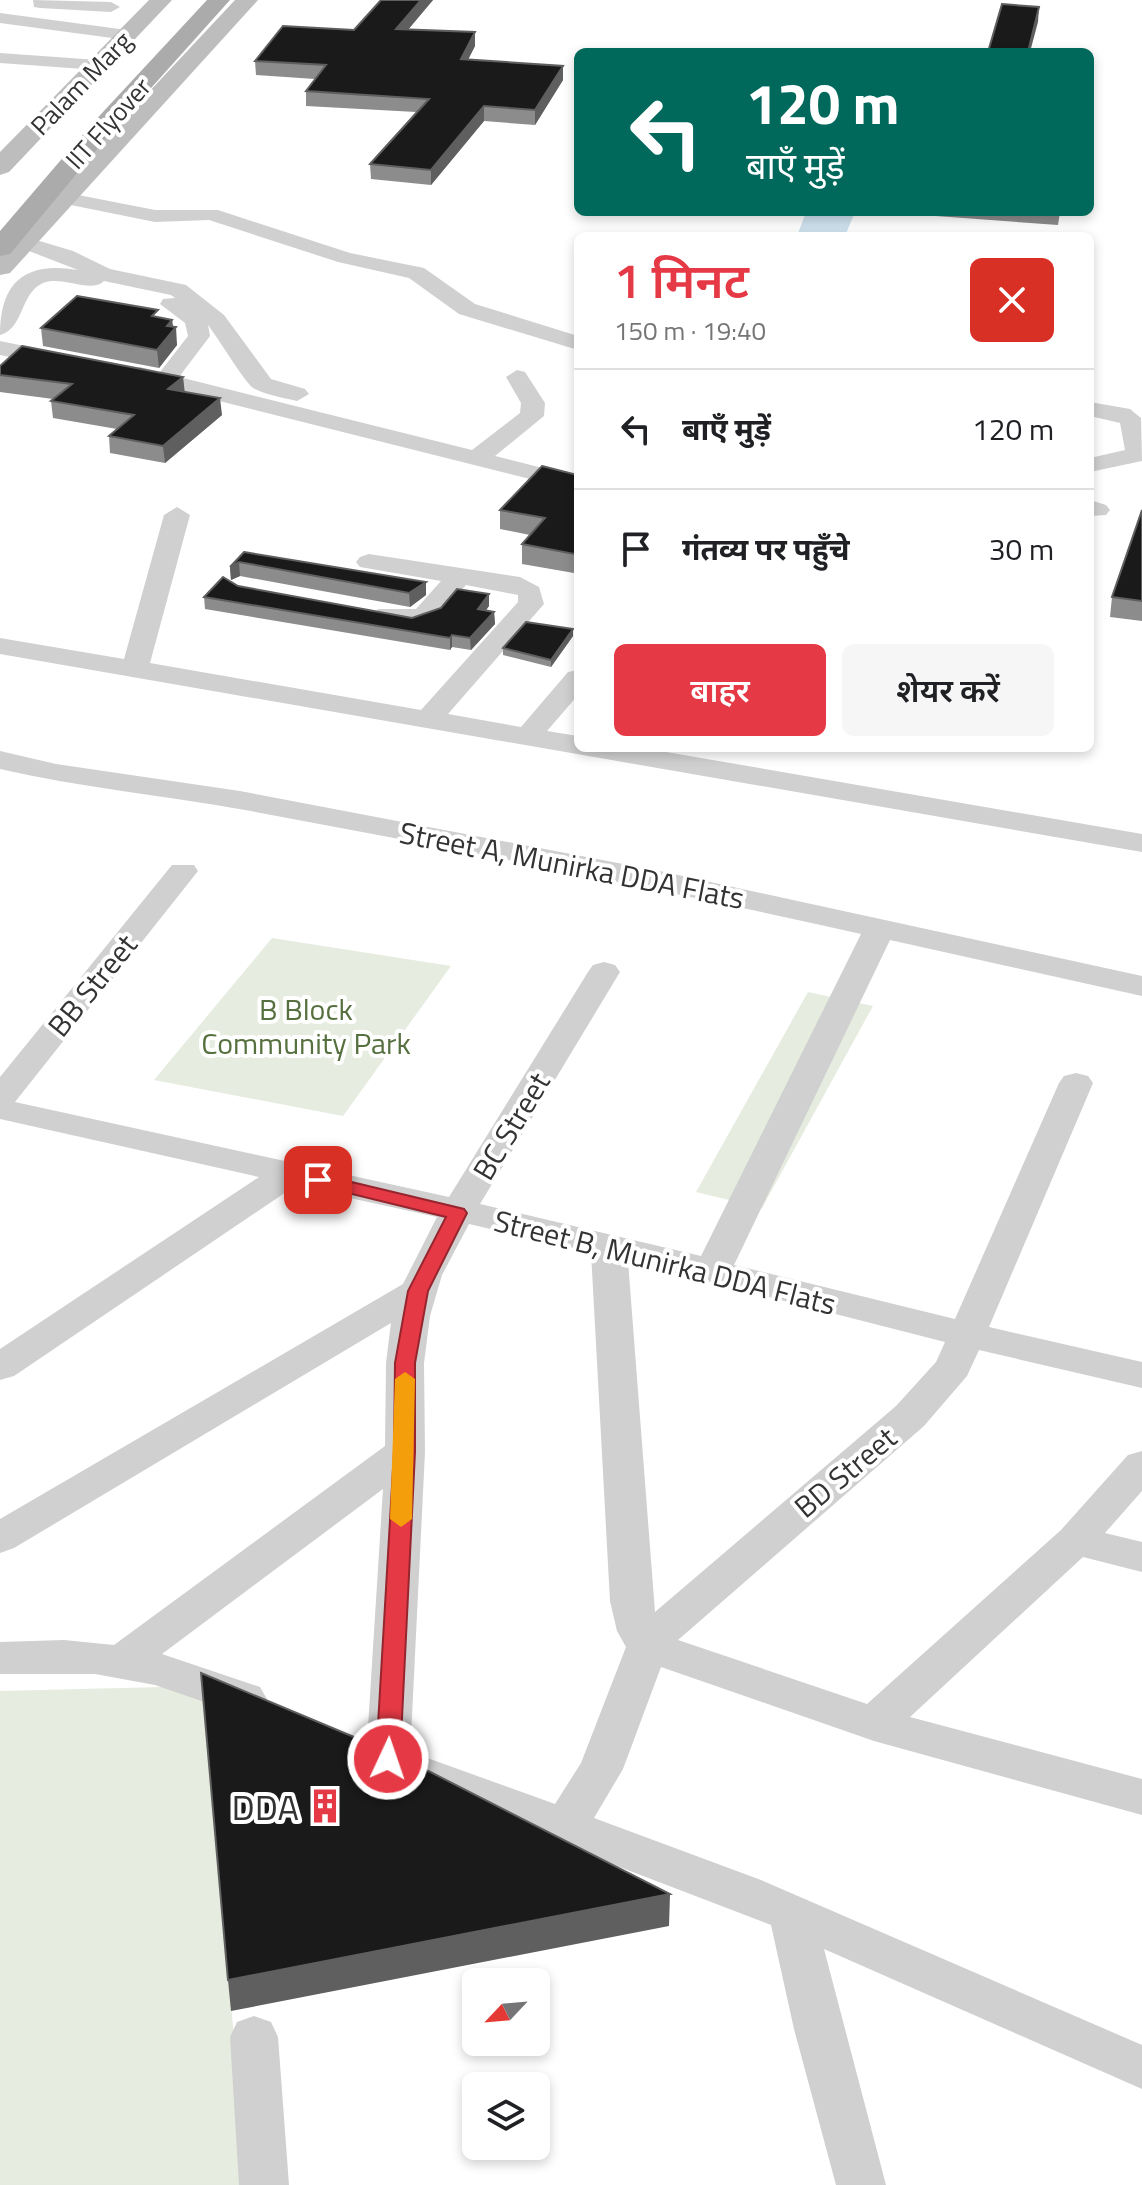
<!DOCTYPE html>
<html lang="hi">
<meta charset="utf-8">
<style>
body{margin:0;font-family:"Titillium Web","Noto Sans Devanagari",sans-serif;background:#f6f6f6;color:#202124;height:100vh;display:flex;flex-direction:column;font-size:30px;white-space:nowrap}
*{box-sizing:border-box;margin:0}
p{font-size:26px;color:#757577}
.icon{flex:none;width:44px;height:44px;fill:none;stroke:currentColor;stroke-width:2;stroke-linecap:round;stroke-linejoin:round}
.map{position:relative;flex:1;overflow:hidden}
.panel{position:absolute;left:574px;top:232px;width:520px;height:520px;display:flex;flex-direction:column;background:#fff;border-radius:12px;box-shadow:0 4px 12px #0003}
.panel>*{flex:none}
.top-card{position:absolute;left:574px;top:48px;width:520px;height:168px;border-radius:12px;box-shadow:0 4px 12px #0003;background:#00695c;color:#fff;overflow:hidden}
.needle{width:52px;rotate:244deg}
.fabs{position:absolute;left:462px;top:1968px;display:grid;gap:16px}
.fabs a{display:grid;place-items:center;width:88px;height:88px;border-radius:12px;background:#fff;box-shadow:0 4px 12px #0003;font-size:40px}
.pin{position:absolute;display:grid;place-items:center;width:68px;height:68px;color:#fff;margin:-34px;border-radius:16px;box-shadow:0 4px 12px #0006}
.me{position:absolute;width:88px;margin:-44px;rotate:3deg;stroke-linejoin:round;filter:drop-shadow(0 0 6px #0008)}
.turn{display:flex;align-items:center;gap:28px;height:168px;padding:0 40px;font-size:36px}
.turn .icon{width:104px;height:104px;stroke-width:2.5}
.turn b{display:block;font-size:56px;line-height:68px}
.round{display:grid;place-items:center;flex:none;width:84px;height:84px;border-radius:12px;background:#f6f6f6}
.summary{display:flex;align-items:center;justify-content:space-between;height:136px;padding:0 40px}
h1{font-size:48px;font-weight:600;line-height:60px;color:#e63946}
.button{display:flex;gap:16px;margin-top:auto;padding:16px 40px}
.button a{flex:1;height:92px;border-radius:12px;background:#e63946;color:#fff;font-size:32px;font-weight:600;line-height:92px;text-align:center}
.button a+a{background:#f6f6f6;color:#202124}
ul{padding:0;list-style:none}
li{display:flex;align-items:center;gap:24px;height:120px;padding:0 40px;border-top:2px solid #e0e0e0}
li div{flex:1}
li b{display:block;font-size:30px}
li em{font-style:normal}
.map>svg:first-child{display:block}
</style>
<div class="map">
<svg width="1142" height="2185" viewBox="0 0 1142 2185">
<rect width="100%" height="100%" fill="#fff"/>
<path fill="#e6ecdf" d="M 272,938 L 451,966 L 343,1116 L 154,1080 Z
M 808,992 L 873,1006 L 762,1208 L 696,1192 Z
M 203,1686 L 247,2185 L 0,2185 L 0,1691 Z"/>
<path fill="#cfe2ee" d="M 806,212 L 855,212 L 845,236 L 797,236 Z"/>
<g fill="none" stroke-linecap="round" stroke-linejoin="round">
<path fill="#d0d0d0" fill-rule="evenodd" d="M 33,0 L 111,2 L 120,7 L 111,12 L 40,8 L 34,7 Z
M 0,13 L 127,30 L 136,35 L 127,40 L 0,23 Z
M 0,53 L 98,60 L 107,65 L 98,70 L 0,63 Z
M 63,192 L 155,210 L 218,210 L 350,253 L 424,268 L 475,304 L 578,336 L 578,350 L 459,314 L 409,278 L 338,262 L 209,220 L 155,222 L 56,202 L 53,198 L 56,194 Z
M 23,236 L 73,251 L 110,269 L 186,285 L 224,315 L 271,379 L 305,389 L 309,394 L 297,401 C 284,398 265,395 253,388 C 244,381 218,338 208,325 L 210,336 L 179,377 L 472,450 L 520,413 L 521,403 L 506,377 L 517,370 L 525,372 L 545,403 L 544,416 L 495,456 L 578,477 L 578,491 L 132,379 L 129,374 L 132,369 L 140,367 L 160,372 L 188,336 L 185,323 L 160,304 L 163,299 L 175,298 L 171,295 L 104,281 C 91,294 62,275 43,283 C 20,293 24,329 0,335 C 0,282 25,261 78,270 L 16,246 L 13,242 Z
M 0,341 L 68,355 L 71,360 L 60,367 L 0,355 Z
M 1090,402 L 1130,409 L 1141,418 L 1142,461 L 1090,472 L 1090,458 L 1125,450 L 1120,423 L 1090,416 Z
M 1090,500 L 1106,505 L 1110,510 L 1106,515 L 1090,516 Z
M 177,507 L 190,515 L 150,663 L 421,710 L 518,602 L 518,595 L 466,585 C 435,619 427,633 378,621 L 374,615 L 378,609 L 416,609 L 441,581 L 360,567 L 356,562 L 360,557 L 369,554 L 520,577 L 539,587 L 544,604 L 448,714 L 521,727 L 568,672 L 578,670 L 578,695 L 547,731 L 578,736 L 578,748 L 643,748 L 1142,834 L 1142,852 L 0,654 L 0,638 L 124,659 L 164,515 Z
M 0,751 L 56,764 L 240,791 L 660,871 L 1142,976 L 1142,996 L 890,940 L 734,1265 L 955,1319 L 1059,1083 L 1064,1076 L 1076,1073 L 1088,1076 L 1093,1083 L 989,1327 L 1142,1362 L 1142,1388 L 979,1350 L 967,1376 L 924,1426 L 678,1640 L 867,1704 L 1061,1530 L 1128,1455 L 1142,1451 L 1142,1491 L 1105,1533 L 1142,1542 L 1142,1572 L 1083,1557 L 910,1717 L 1142,1779 L 1142,1815 L 874,1741 L 661,1667 L 623,1769 L 594,1818 L 761,1880 L 1142,2045 L 1142,2089 L 824,1949 L 886,2185 L 836,2185 L 794,2029 L 771,1925 L 403,1784 L 397,1773 L 388,1776 L 372,1771 L 366,1759 L 383,1489 L 162,1654 L 260,1687 L 267,1699 L 260,1711 L 245,1716 L 155,1685 L 95,1674 L 0,1674 L 0,1642 L 64,1640 L 114,1645 L 385,1446 L 386,1363 L 391,1323 L 14,1548 L 0,1553 L 0,1519 L 403,1284 L 437,1217 L 295,1186 L 14,1376 L 0,1380 L 0,1349 L 259,1177 L 0,1119 L 0,1077 L 172,865 L 194,865 L 198,871 L 15,1102 L 449,1197 L 588,972 L 593,965 L 604,962 L 615,965 L 620,972 L 480,1204 L 701,1256 L 861,934 C 657,888 451,848 245,810 C 163,795 81,788 0,769 ZM 469,1224 L 591,1252 L 610,1601 L 617,1631 L 626,1647 L 581,1763 L 555,1804 L 419,1755 L 410,1757 L 425,1452 L 424,1363 L 430,1316 L 442,1275 ZM 628,1261 L 945,1342 L 936,1362 L 896,1406 L 655,1612 Z
M 254,2016 L 271,2022 L 278,2037 L 289,2185 L 239,2185 L 230,2037 L 237,2022 Z"/>
<path fill="#bdbdbd" fill-rule="evenodd" d="M 149,0 L 172,0 L 9,172 L 0,175 L 0,152 Z
M 235,0 L 258,0 L 10,273 L 0,275 L 0,251 Z"/>
<path fill="#ababab" fill-rule="evenodd" d="M 207,0 L 230,0 L 108,136 L 10,254 L 0,256 L 0,231 L 90,126 Z"/>
</g>
<path fill="#8c8c8c" d="M 381,0 L 433,0 L 408,29 L 475,46 L 468,60 L 563,80 L 535,125 L 484,121 L 431,185 L 371,179 L 370,164 L 416,112 L 306,106 L 306,91 L 315,79 L 256,75 L 255,61 L 354,30 Z
M 681,212 L 744,212 L 742,216 Z
M 881,212 L 1060,212 L 1058,225 Z
M 158,317 L 172,320 L 177,345 L 159,368 L 43,346 L 41,328 Z
M 0,366 L 183,377 L 184,392 L 222,415 L 165,463 L 110,453 L 109,436 L 117,429 L 53,418 L 51,401 L 53,399 L 0,392 Z
M 577,475 L 574,573 L 522,564 L 522,544 L 530,535 L 500,529 L 500,510 Z
M 1142,510 L 1142,621 L 1110,617 L 1112,597 Z
M 244,552 L 426,582 L 426,595 L 410,607 L 240,576 L 231,580 L 230,567 Z
M 238,586 L 412,618 L 489,594 L 489,606 L 486,610 L 494,612 L 495,624 L 471,650 L 452,647 L 450,650 L 205,609 L 204,597 Z
M 573,636 L 551,667 L 503,655 L 503,648 Z"/>
<path fill="#5f5f5f" d="M 421,0 L 433,0 L 397,43 L 396,29 Z
M 1039,7 L 1038,22 L 1030,52 L 1028,52 Z
M 475,32 L 475,46 L 461,73 L 461,59 Z
M 563,66 L 563,80 L 535,125 L 535,110 Z
M 484,106 L 484,121 L 431,185 L 431,170 Z
M 172,320 L 173,330 L 176,327 L 177,345 L 159,368 L 157,350 L 167,326 Z
M 183,377 L 185,394 L 168,389 Z
M 220,398 L 222,415 L 165,463 L 163,446 Z
M 578,550 L 578,569 L 574,573 L 574,554 Z
M 239,562 L 240,576 L 231,580 L 230,567 Z
M 426,582 L 426,595 L 410,607 L 409,593 Z
M 489,594 L 489,606 L 478,621 L 478,609 Z
M 494,612 L 495,624 L 471,650 L 470,638 Z
M 573,629 L 573,636 L 551,667 L 551,660 Z
M 452,635 L 452,647 L 450,650 L 450,638 Z
M 670,1894 L 669,1926 L 231,2011 L 228,1980 Z"/>
<path fill="#1a1a1a" stroke="#5f5f5f" stroke-width="2" d="M 381,0 L 421,0 L 396,29 L 475,32 L 461,59 L 563,66 L 535,110 L 484,106 L 431,170 L 370,164 L 429,99 L 306,91 L 326,65 L 255,61 L 283,26 L 354,30 Z
M 1002,4 L 1039,7 L 1028,52 L 988,52 Z
M 77,296 L 158,310 L 152,316 L 172,320 L 167,326 L 176,327 L 157,350 L 41,328 Z
M 22,346 L 183,377 L 168,389 L 220,398 L 163,446 L 109,436 L 134,415 L 51,401 L 72,384 L 0,375 L 0,366 Z
M 542,466 L 577,475 L 578,474 L 578,550 L 574,554 L 522,544 L 545,518 L 500,510 Z
M 1142,510 L 1142,601 L 1112,597 Z
M 244,552 L 426,582 L 409,593 L 239,562 L 230,567 Z
M 223,577 L 238,586 L 412,618 L 441,608 L 457,589 L 489,594 L 478,609 L 494,612 L 470,638 L 452,635 L 450,638 L 204,597 Z
M 526,622 L 573,629 L 551,660 L 503,648 Z
M 201,1673 L 397,1755 L 670,1894 L 228,1980 Z"/>
<path fill="#e63946" stroke="#96252e" stroke-width="2" d="M 318,1174 L 464,1209 L 467,1213 L 428,1291 L 415,1363 L 415,1452 L 400,1759 L 396,1765 L 380,1765 L 376,1759 L 394,1452 L 395,1363 L 408,1291 L 446,1217 L 311,1184 L 311,1176 Z"/>
<path fill="#f59e0b" d="M 405,1372 L 415,1379 L 412,1519 L 401,1527 L 390,1519 L 395,1379 Z"/>
<defs>
<g id="building-bare" transform="scale(2.76)"><path d="M-4-6H4V6H1V3H-1V6H-4ZM-2.5-4.3h1.7v1.8h-1.7ZM.8-4.3h1.7v1.8H.8ZM-2.5-1h1.7V.8h-1.7ZM.8-1h1.7V.8H.8Z" fill="#e63946" stroke="#fff" stroke-width="2.5" paint-order="stroke"/></g>
</defs>
<g fill-rule="evenodd">
<use href="#building-bare" x="325" y="1806"/>
</g>
<g text-anchor="middle" dominant-baseline="central" stroke-width="8" stroke-linejoin="round" paint-order="stroke">
<g font-size="26" fill="#333" stroke="#fff">
<text transform="translate(81 83) rotate(-46)">Palam Marg</text>
<text transform="translate(108 123) rotate(-48)">IIT Flyover</text>
</g>
<g font-size="30" fill="#333" stroke="#fff">
<text transform="translate(572 865) rotate(11)">Street A, Munirka DDA Flats</text>
<text transform="translate(92 985) rotate(-51)">BB Street</text>
<text transform="translate(511 1126) rotate(-59)">BC Street</text>
<text transform="translate(665 1262) rotate(14)">Street B, Munirka DDA Flats</text>
<text transform="translate(845 1472) rotate(-40)">BD Street</text>
</g>
<g font-size="30" fill="#56703f" stroke="#fff">
<text x="306" y="1009">B Block<tspan x="306" dy="34">Community Park</tspan></text>
</g>
<g font-size="36" fill="#333" stroke="#fff" text-anchor="end">
<text x="299" y="1806">DDA</text>
</g>
</g>
</svg>
<div class="fabs">
<a><svg class="needle" viewBox="-14 -14 28 28"><path d="M0-13l5 13h-10z" fill="#e53935"/><path d="M0 13l5-13h-10z" fill="#757577"/></svg></a>
<a><svg class="icon" aria-label="layers" viewBox="0 0 24 24"><path d="M12 4l9 5-9 5-9-5zM3 14l9 5 9-5"/></svg></a>
</div>
<div class="pin" style="left:318px;top:1180px;background:#d93025"><svg class="icon" aria-label="arrive" viewBox="0 0 24 24"><path d="M6 21V4h12l-3 4 3 4H6"/></svg></div>
<svg class="me" style="left:388px;top:1759px" viewBox="-20 -20 40 40"><circle r="17" fill="#e63946" stroke="#fff" stroke-width="3"/><path d="M0-11L8 9 0 5-8 9z" fill="#fff"/></svg>
<div class="top-card">
<div class="turn"><svg class="icon" aria-label="left" viewBox="0 0 24 24"><path d="M17 20v-9H6M10 6l-5 5 5 5"/></svg><div><b>120 m</b>बाएँ मुड़ें</div></div>
</div>
<section class="panel">
<div class="summary"><div><h1>1 मिनट</h1><p>150 m · 19:40</p></div><a class="round" style="background:#d93025;color:#fff"><svg class="icon" aria-label="close" viewBox="0 0 24 24"><path d="M6 6l12 12M18 6L6 18"/></svg></a></div>
<ul>
<li><svg class="icon" aria-label="left" viewBox="0 0 24 24"><path d="M17 20v-9H6M10 6l-5 5 5 5"/></svg><div><b>बाएँ मुड़ें</b></div><em>120 m</em></li>
<li><svg class="icon" aria-label="arrive" viewBox="0 0 24 24"><path d="M6 21V4h12l-3 4 3 4H6"/></svg><div><b>गंतव्य पर पहुँचे</b></div><em>30 m</em></li>
</ul>
<div class="button"><a>बाहर</a><a>शेयर करें</a></div>
</section>
</div>
